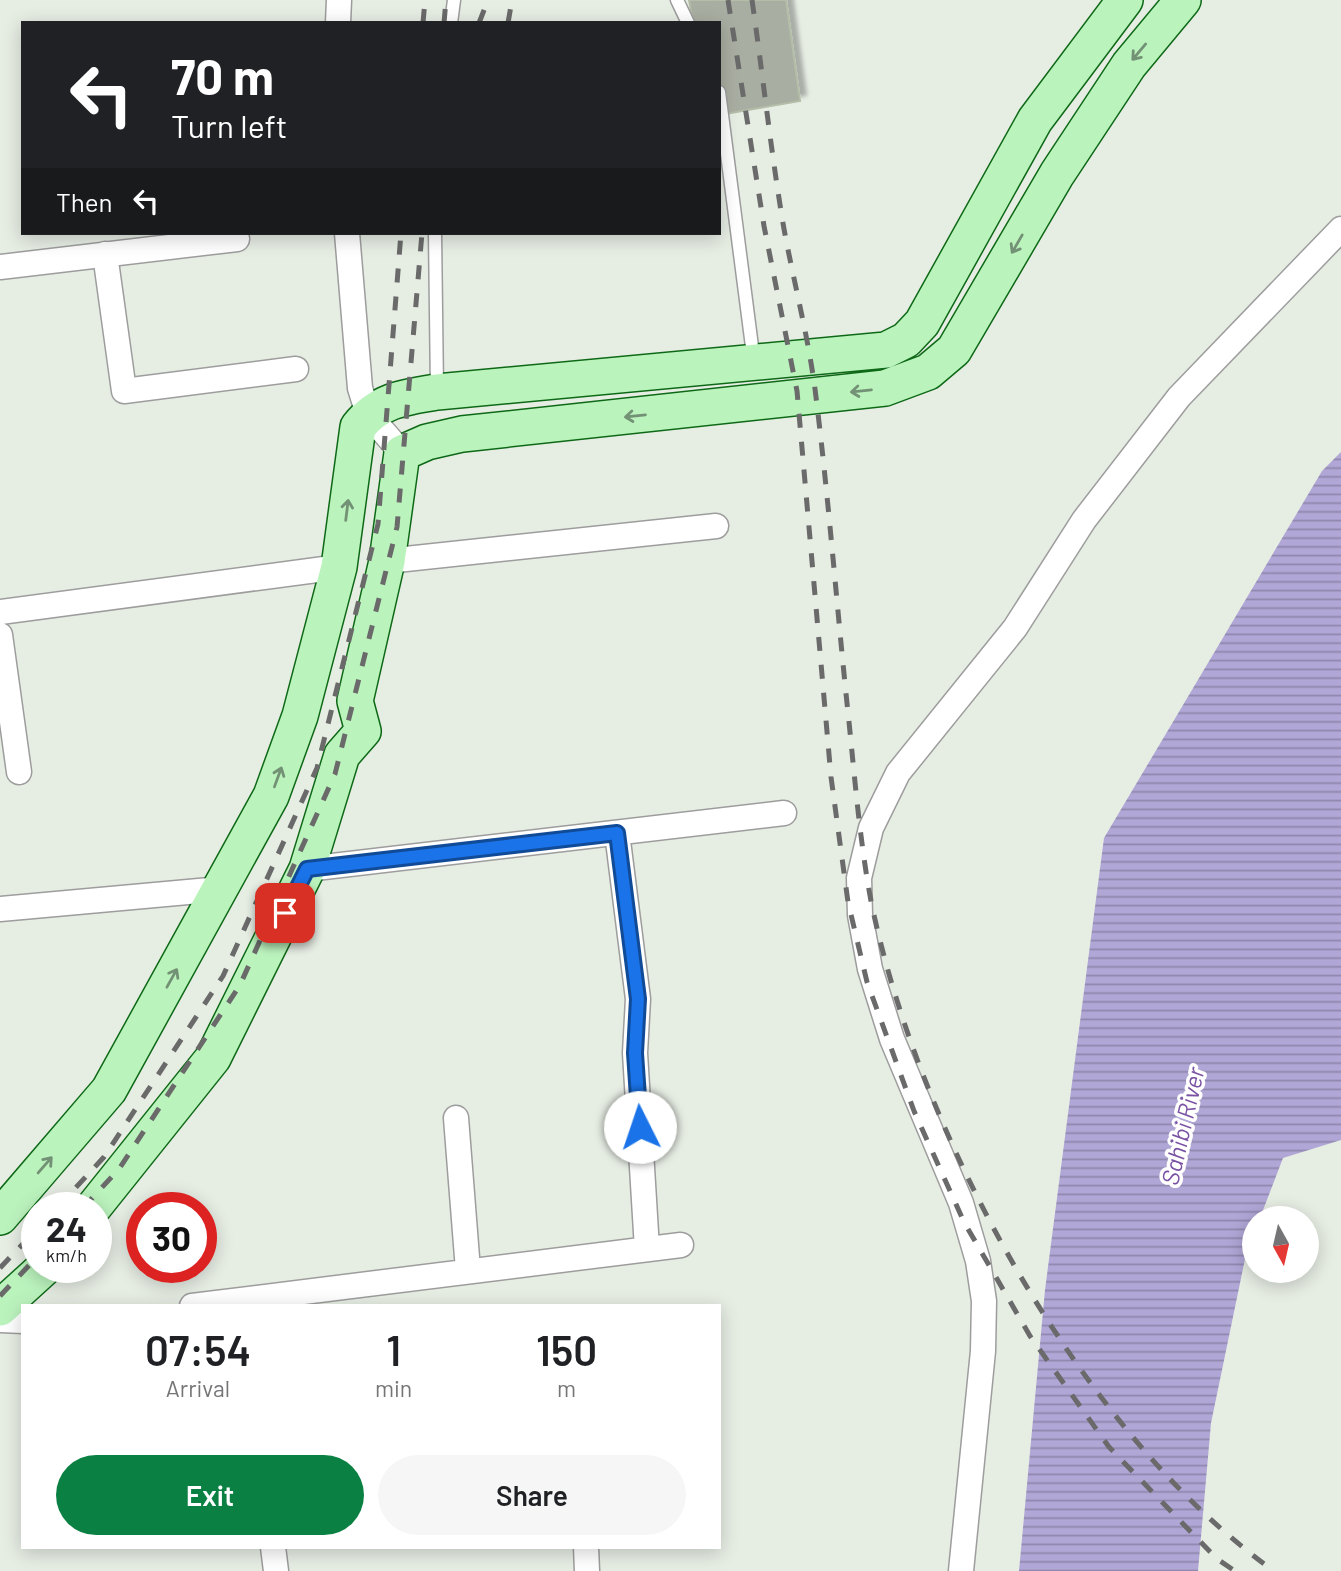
<!DOCTYPE html>
<style>
body{margin:0;font-family:Barlow,sans-serif;background:#f6f6f6;color:#202124;height:100vh;display:flex;flex-direction:column;font-size:26px;white-space:nowrap}
*{box-sizing:border-box;margin:0}
p{font-size:23px;color:#757577}
.icon{flex:none;width:38px;height:38px;fill:none;stroke:currentColor;stroke-width:2;stroke-linecap:round;stroke-linejoin:round}
.map{position:relative;flex:1;overflow:hidden}
.drawer{position:absolute;left:21px;top:1304px;width:700px;height:245px;display:flex;flex-direction:column;background:#fff;border-radius:0px;box-shadow:0 4px 18px #0003}
.drawer>*{flex:none}
.banner{position:absolute;left:21px;top:21px;width:700px;height:214px;border-radius:0px;box-shadow:0 4px 18px #0003;background:#202124;color:#fff;overflow:hidden}
.needle{width:46px;rotate:172deg}
.buttons{position:absolute;left:1242px;top:1206px;display:grid;gap:14px}
.buttons a{display:grid;place-items:center;width:77px;height:77px;border-radius:50%;background:#fff;box-shadow:0 4px 18px #0003;font-size:35px}
.speed{position:absolute;left:21px;top:1192px;display:flex;gap:14px;font-size:35px;font-weight:700;text-align:center}
.speed>*{display:grid;place-content:center;width:91px;height:91px;border-radius:50%;background:#fff;box-shadow:0 4px 18px #0003;line-height:1}
.speed small{font-size:18px;font-weight:400}
.speed .limit{border:10px solid #d22;background:#fff;color:#111}
.pin{position:absolute;display:grid;place-items:center;width:60px;height:60px;color:#fff;margin:-30px;border-radius:14px;box-shadow:0 4px 10px #0006}
.me{position:absolute;width:77px;margin:-38px;rotate:356deg;stroke-linejoin:round;filter:drop-shadow(0 0 5px #0008)}
.turn{display:flex;align-items:center;gap:24px;height:147px;padding:0 35px;font-size:32px}
.turn .icon{width:91px;height:91px;stroke-width:2.5}
.turn b{display:block;font-size:49px;line-height:60px}
.then{display:flex;align-items:center;height:66px;padding:0 35px;background:#0003;gap:14px;font-size:26px}
.eta{display:flex;justify-content:space-evenly;align-items:center;height:119px;text-align:center}
.eta b{font-size:42px;font-weight:600;line-height:49px}
.button{display:flex;gap:14px;margin-top:auto;padding:14px 35px}
.button a{flex:1;height:80px;border-radius:42px;background:#0b8043;color:#fff;font-size:28px;font-weight:600;line-height:80px;text-align:center}
.button a+a{background:#f6f6f6;color:#202124}
.map>svg:first-child{display:block}
</style>
<div class="map">
<svg width="1341" height="1571" viewBox="0 0 1341 1571">
<defs>
<pattern id="water-rules" width="6" height="5" patternUnits="userSpaceOnUse" patternTransform="scale(1.75)"><rect width="6" height="5" fill="#b1a7d7"/><path d="M0 2.5h6" fill="none" stroke="#8f87ae"/></pattern>
<filter id="shadow"><feDropShadow dx="6" dy="-6" stdDeviation="2" flood-color="#0004"/></filter>
</defs>
<rect width="100%" height="100%" fill="#e6ede3"/>
<path fill="url(#water-rules)" d="M 1341,452 L 1341,1140 L 1283,1158 L 1260,1218 L 1255,1218 L 1255,1233 L 1245,1259 L 1211,1423 L 1198,1571 L 1019,1571 L 1045,1290 L 1104,838 L 1322,471 Z"/>
<path fill="#a9aea2" stroke="#b3bda7" stroke-width="2" filter="url(#shadow)" d="M 689,0 L 786,0 L 800,101 L 719,115 L 719,23 L 693,23 Z"/>
<g fill="none" stroke-linecap="round" stroke-linejoin="round">
<g stroke="#9d9d9d" stroke-width="15">
<path id="lane" d="M 677,0 L 688,23
M 451,23 L 454,0
M 719,92 L 754,362
M 435,233 L 437,390"/>
</g>
<g stroke="#9d9d9d" stroke-width="27">
<path id="street" d="M 338,23 L 339,0
M 347,233 L 360,388 L 368,414 L 402,453
M 105,254 L 124,391 L 296,369
M 0,267 L 237,239
M 387,561 L 716,526
M 0,612 L 339,567
M 0,635 L 19,772
M 617,833 L 638,999 L 635,1053 L 647,1249
M 307,869 L 784,813
M 0,909 L 221,889
M 456,1118 L 468,1270
M 192,1306 L 681,1245
M 0,1320 L 23,1321
M 273,1547 L 276,1571
M 586,1547 L 587,1571
M 961,1571 L 983,1351 L 984,1301 L 978,1261 L 961,1203 L 892,1039 L 870,969 L 860,915 L 859,878 L 871,828 L 898,773 L 1015,628 L 1084,520 L 1179,397 L 1341,229"/>
</g>
<g stroke="#0e6917" stroke-width="38">
<path id="secondary" d="M 93,1208 L 213,1058 L 307,869 L 342,755 L 363,731 L 355,701 L 387,561 L 402,453 L 427,442 L 462,434 L 885,388 L 928,372 L 954,350 L 1057,174 L 1129,65 L 1183,0
M 0,1217 L 109,1090 L 271,796 L 300,716 L 339,567 L 358,427 C 379,400 405,397 437,392 L 886,350 L 906,340 L 922,323 L 1035,120 L 1125,0
M 0,1308 L 45,1267"/>
</g>
<use href="#lane" stroke="#fff" stroke-width="12"/>
<use href="#street" stroke="#fff" stroke-width="24"/>
<use href="#secondary" stroke="#bbf3bd" stroke-width="35"/>
<path stroke="#6a6a6a" stroke-width="5" stroke-dasharray="14 14" stroke-linecap="butt" d="M 728,0 L 764,226 L 797,391 L 831,777 L 848,902 L 867,982 L 914,1111 L 964,1222 L 1030,1336 L 1109,1447 L 1217,1559 L 1235,1571
M 752,0 C 763,76 771,153 784,229 C 794,283 808,336 815,389 C 829,500 837,611 849,722 C 855,781 860,842 871,901 C 918,1132 1080,1433 1274,1571
M 423,23 L 425,0
M 444,23 L 446,0
M 479,23 L 488,0
M 508,23 L 512,0
M 57,1208 L 104,1157 L 223,976 L 317,768 L 378,524 L 401,233
M 83,1208 L 119,1169 L 240,985 L 335,774 L 397,527 L 422,233
M 0,1268 L 37,1229
M 0,1296 L 37,1257"/>
</g>
<defs><path id="oneway-shaft" d="M-6 0H5M1.5-3L5.5 0L1.5 3" fill="none" stroke-width="1.6" stroke-linecap="round" stroke-linejoin="round" transform="scale(1.75)"/></defs>
<g stroke="#739275">
<use href="#oneway-shaft" transform="translate(1139 52) rotate(130)"/>
<use href="#oneway-shaft" transform="translate(1017 244) rotate(120)"/>
<use href="#oneway-shaft" transform="translate(861 391) rotate(174)"/>
<use href="#oneway-shaft" transform="translate(635 416) rotate(174)"/>
<use href="#oneway-shaft" transform="translate(347 510) rotate(-83)"/>
<use href="#oneway-shaft" transform="translate(278 777) rotate(-70)"/>
<use href="#oneway-shaft" transform="translate(172 978) rotate(-61)"/>
<use href="#oneway-shaft" transform="translate(45 1165) rotate(-49)"/>
</g>
<g fill="none" stroke-linecap="round" stroke-linejoin="round">
<g stroke="#114b97" stroke-width="18">
<path id="route" d="M 285,913 L 307,869 L 617,833 L 638,999 L 635,1053 L 640,1127"/>
</g>
<use href="#route" stroke="#1a73e8" stroke-width="12"/>
</g>
<g text-anchor="middle" dominant-baseline="central" stroke-width="7" stroke-linejoin="round" paint-order="stroke">
<g font-size="24" font-style="italic" fill="#7a52a3" stroke="#fff">
<text transform="translate(1182 1126) rotate(-77)">Sahibi River</text>
</g>
</g>
</svg>
<div class="buttons">
<a><svg class="needle" viewBox="-14 -14 28 28"><path d="M0-13l5 13h-10z" fill="#e53935"/><path d="M0 13l5-13h-10z" fill="#757577"/></svg></a>
</div>
<div class="speed"><div>24<small>km/h</small></div><div class="limit">30</div></div>
<div class="pin" style="left:285px;top:913px;background:#d93025"><svg class="icon" aria-label="arrive" viewBox="0 0 24 24"><path d="M6 21V4h12l-3 4 3 4H6"/></svg></div>
<svg class="me" style="left:640px;top:1127px" viewBox="-20 -20 40 40"><circle r="19" fill="#fff"/><path d="M0-13L10 11 0 6-10 11z" fill="#1a73e8"/></svg>
<div class="banner">
<div class="turn"><svg class="icon" aria-label="left" viewBox="0 0 24 24"><path d="M17 20v-9H6M10 6l-5 5 5 5"/></svg><div><b>70 m</b>Turn left</div></div>
<div class="then">Then<svg class="icon" aria-label="left" viewBox="0 0 24 24"><path d="M17 20v-9H6M10 6l-5 5 5 5"/></svg></div>
</div>
<section class="drawer">
<div class="eta">
<div><b>07:54</b><p>Arrival</p></div>
<div><b>1</b><p>min</p></div>
<div><b>150</b><p>m</p></div>
</div>
<div class="button"><a>Exit</a><a>Share</a></div>
</section>
</div>
